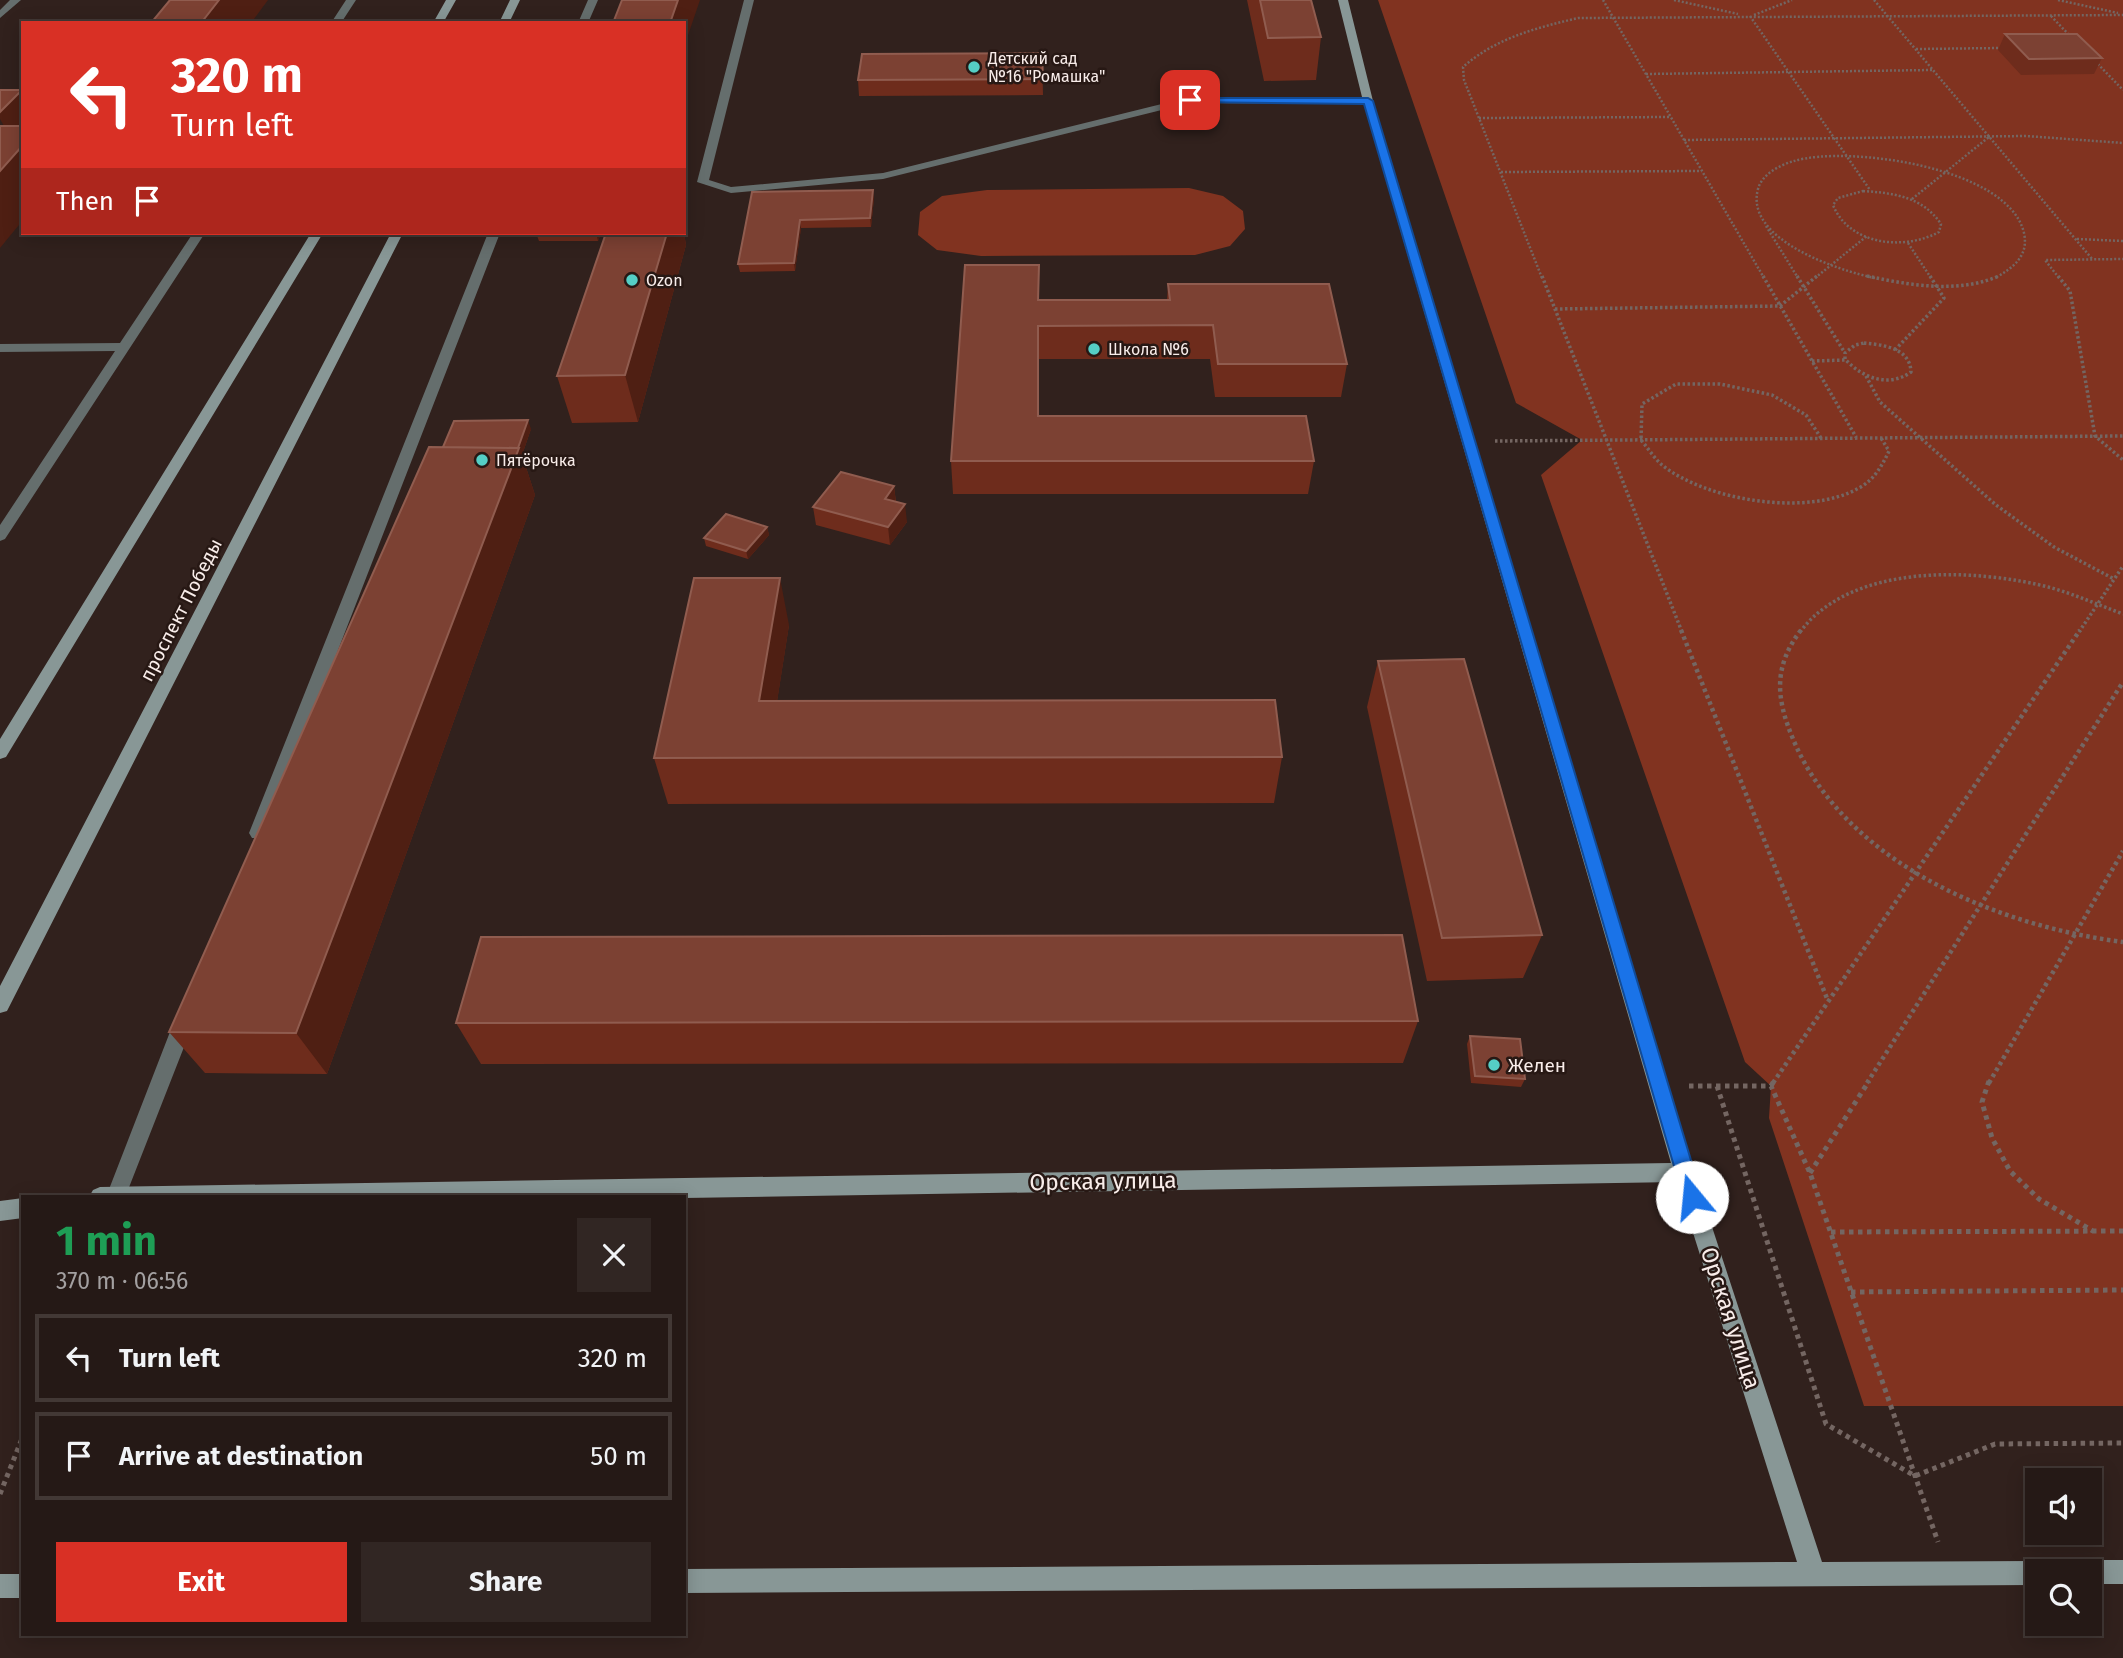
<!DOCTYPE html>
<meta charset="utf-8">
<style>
body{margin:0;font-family:"Fira Sans",sans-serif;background:#312623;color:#f1f3f6;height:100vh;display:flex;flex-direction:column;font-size:26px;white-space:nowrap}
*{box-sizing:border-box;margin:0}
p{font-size:23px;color:#a3a0a1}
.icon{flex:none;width:38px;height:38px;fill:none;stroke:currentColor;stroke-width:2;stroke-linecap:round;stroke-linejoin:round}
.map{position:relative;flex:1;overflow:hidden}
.details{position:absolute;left:21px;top:1195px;width:665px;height:441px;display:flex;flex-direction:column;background:#251916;border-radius:0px;box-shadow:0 4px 18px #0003,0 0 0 2px #423835}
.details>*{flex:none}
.hud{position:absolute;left:21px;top:21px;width:665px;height:214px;border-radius:0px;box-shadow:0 4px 18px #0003,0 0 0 2px #423835;background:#d93025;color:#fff;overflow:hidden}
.fabs{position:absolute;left:2025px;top:1468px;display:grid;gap:14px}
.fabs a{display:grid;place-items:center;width:77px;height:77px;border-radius:0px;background:#251916;box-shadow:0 4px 18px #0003,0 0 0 2px #423835;font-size:35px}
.pin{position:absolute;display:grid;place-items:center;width:60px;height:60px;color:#fff;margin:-30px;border-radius:14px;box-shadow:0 4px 10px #0006}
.me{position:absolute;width:77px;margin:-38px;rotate:343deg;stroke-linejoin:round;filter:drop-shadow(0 0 5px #0008)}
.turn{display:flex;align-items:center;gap:24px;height:147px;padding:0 35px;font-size:32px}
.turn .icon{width:91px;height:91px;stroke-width:2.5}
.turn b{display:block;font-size:49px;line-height:60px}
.then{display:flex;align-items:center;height:66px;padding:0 35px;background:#0003;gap:14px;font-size:26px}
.round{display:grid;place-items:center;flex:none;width:74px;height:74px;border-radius:0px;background:#312623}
.headline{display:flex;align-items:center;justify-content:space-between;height:119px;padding:0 35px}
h1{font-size:42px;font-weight:700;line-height:52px;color:#1e9e55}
.cta{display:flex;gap:14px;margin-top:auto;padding:14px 35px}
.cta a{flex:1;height:80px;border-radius:0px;background:#d93025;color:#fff;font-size:28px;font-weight:700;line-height:80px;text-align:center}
.cta a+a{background:#312623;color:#f1f3f6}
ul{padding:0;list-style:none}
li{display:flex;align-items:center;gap:21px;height:88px;margin:0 14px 10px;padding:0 21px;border:4px solid #423835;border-radius:0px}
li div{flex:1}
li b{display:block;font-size:26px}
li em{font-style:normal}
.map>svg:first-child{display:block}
</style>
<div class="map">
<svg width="2123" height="1658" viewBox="0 0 2123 1658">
<rect width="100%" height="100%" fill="#31211d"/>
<path fill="#813320" d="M 1378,0 L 2123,0 L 2123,1406 L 1864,1406 L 1769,1118 L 1771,1086 L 1745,1062 L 1541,475 L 1582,440 L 1516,403 Z
M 1189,188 L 1223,196 L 1243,211 L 1245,229 L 1230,246 L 1195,255 L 981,256 L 937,250 L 918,235 L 920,212 L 942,196 L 987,190 Z"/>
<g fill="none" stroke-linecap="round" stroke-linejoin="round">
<path stroke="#746662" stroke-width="2.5" stroke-dasharray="2 2" stroke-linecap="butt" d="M 1603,0 L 1764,278
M 1674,0 L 1738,14
M 1874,0 L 2093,260
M 2058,0 L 2118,13
M 1754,15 L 1792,0
M 1750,16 L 1870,190
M 2051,16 L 2071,37
M 1916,49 L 2002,48
M 2095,61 L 2123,90
M 1646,74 L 1932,70
M 1479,118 L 1671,117
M 1684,140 L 2026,136 L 2123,143
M 1501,172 L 1702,171
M 1863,191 C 1894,193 1923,197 1941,224 L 1939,232 C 1904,251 1849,245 1833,205 L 1838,198 Z
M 1912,199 L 1989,137
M 1766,226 L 1798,278
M 2077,239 L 2123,241
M 1908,243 L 1931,278
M 1542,278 L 1464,80 L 1463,67 C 1496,38 1536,28 1578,18 L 2123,15
M 1815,278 L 1867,236
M 1875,278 C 1840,271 1744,240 1758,189 C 1762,174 1780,165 1794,161 C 1848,145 2009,167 2024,233 C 2029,256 2013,268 1995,278
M 2059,278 L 2045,260 L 2123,259"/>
<path stroke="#746662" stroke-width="3.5" stroke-dasharray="2.5 2.5" stroke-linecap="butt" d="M 1542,276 L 1682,632
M 1763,276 L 1856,437
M 1797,276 L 1845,353
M 1867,276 C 1909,285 1957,294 1999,276
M 2058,276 L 2070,291 L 2095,436 L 2123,460
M 1555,309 L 1780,306 L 1817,276
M 1864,343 C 1884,345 1910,348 1911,372 C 1889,388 1862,378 1845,359 L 1845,353 L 1855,345 Z
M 1895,350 L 1944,298 L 1930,276
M 1812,361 L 1846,360
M 1866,376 L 1880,402 L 1996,505 L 2054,547 L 2114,579
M 1821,438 L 1806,415 L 1772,395 L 1720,384 L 1676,384 L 1642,404 L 1641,440 C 1648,448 1654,458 1662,465 C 1707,501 1808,517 1859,488 C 1874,480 1882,466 1889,451 L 1881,438
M 1495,441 L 2123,436
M 1800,632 C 1852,562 1976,568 2052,588 C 2076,595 2099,605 2123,614
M 2079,632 L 2123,566"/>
<path stroke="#746662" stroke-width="4.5" stroke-dasharray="3.5 3.5" stroke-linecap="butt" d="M 1681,630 L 1828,1001
M 1801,630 C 1773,667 1776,698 1793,739 C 1845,864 1998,926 2123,942
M 1773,1083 L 2080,630
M 1867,1083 L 2123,682
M 1989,1083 L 2123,851"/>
<path stroke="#746662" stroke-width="5" stroke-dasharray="4.5 4.5" stroke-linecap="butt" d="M 1989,1081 L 1982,1102 L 1992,1138 L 2010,1171 L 2039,1199 L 2093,1231
M 1689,1086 L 1771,1086 L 1810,1173 L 1938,1542
M 1717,1086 L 1826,1424 L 1915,1476 L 1995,1444 L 2123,1443
M 1771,1086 L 1774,1081
M 1810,1173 L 1869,1081
M 1831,1232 L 2123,1231
M 1851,1292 L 2123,1290
M 0,1494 L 23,1436"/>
<path fill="#656e6d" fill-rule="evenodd" d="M 10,0 L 21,0 L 0,18 L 0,10 Z
M 346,0 L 356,0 L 341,23 L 331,23 Z
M 744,0 L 754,0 L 709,180 L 731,187 L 883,173 L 1190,97 L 1368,98 L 1373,101 L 1368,104 L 1190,103 L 883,179 L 731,193 L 697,182 Z
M 193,233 L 205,233 L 5,539 L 0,541 L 0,525 L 115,351 L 0,352 L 0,344 L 120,343 Z"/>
<path fill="#656e6d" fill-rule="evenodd" d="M 588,0 L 598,0 L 588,23 L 578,23 Z
M 488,233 L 500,233 L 267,833 L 264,838 L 252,838 L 249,833 Z
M 185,1011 L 192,1013 L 195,1019 L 126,1195 L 106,1197 L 175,1019 L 178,1013 Z"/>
<path fill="#889796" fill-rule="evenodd" d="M 446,0 L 456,0 L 443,23 L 433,23 Z
M 510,0 L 520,0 L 509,23 L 499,23 Z
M 1338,0 L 1348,0 L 1373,101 L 1694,1172 L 1822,1562 L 2037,1561 L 2046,1564 L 2049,1572 L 2037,1572 L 2037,1585 L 684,1593 L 684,1569 L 1797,1562 L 1677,1182 L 684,1198 L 89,1197 L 93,1190 L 100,1187 L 1671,1163 L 1363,101 Z
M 311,233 L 323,233 L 6,757 L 0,759 L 0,739 Z
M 391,233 L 403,233 L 7,1011 L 0,1013 L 0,986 Z
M 23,1198 L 23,1218 L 0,1221 L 0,1201 Z
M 2090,1560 L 2123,1560 L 2123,1584 L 2090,1584 L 2090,1572 L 2078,1572 L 2081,1563 Z
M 0,1574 L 23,1574 L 23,1598 L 0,1598 Z"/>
</g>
<path fill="#6e2c1c" d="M 1247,0 L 1311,0 L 1321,37 L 1316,80 L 1264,81 Z
M 2005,34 L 2102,58 L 2094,74 L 2021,75 L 1998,50 Z
M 1042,53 L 1043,95 L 859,96 L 858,80 Z
M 752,192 L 874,198 L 871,227 L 801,228 L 795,271 L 740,272 L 738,264 Z
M 536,233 L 601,233 L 598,241 L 539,241 Z
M 606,233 L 684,233 L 686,245 L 638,422 L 572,423 L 557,376 Z
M 1168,284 L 1347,364 L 1341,397 L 1215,397 L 1210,359 L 1039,359 L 1038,416 L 1314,461 L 1308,494 L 953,494 L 951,461 L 1039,300 L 1167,300 Z
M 531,429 L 522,455 L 535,495 L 327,1074 L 205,1073 L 169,1032 Z
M 894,486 L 896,502 L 907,522 L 890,545 L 816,525 L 813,507 Z
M 767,527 L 769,535 L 748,559 L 706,546 L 704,538 Z
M 789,625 L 777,701 L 1282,757 L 1274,803 L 668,804 L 654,758 Z
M 1378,661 L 1542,935 L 1523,978 L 1427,981 L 1367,707 Z
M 1418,1021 L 1403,1063 L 481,1064 L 456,1023 Z
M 1470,1036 L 1525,1079 L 1521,1087 L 1471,1083 L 1467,1044 Z"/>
<path fill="#4f1f13" d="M 219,0 L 268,0 L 251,23 L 201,23 Z
M 678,0 L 700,0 L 684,47 L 684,23 L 670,23 Z
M 22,90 L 23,220 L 0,248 L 0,171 L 18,151 L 0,119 L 0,112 Z
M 873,190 L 874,198 L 871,227 L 870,218 Z
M 800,220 L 801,228 L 795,271 L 794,263 Z
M 596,233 L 601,233 L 598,241 Z
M 667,233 L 684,233 L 686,245 L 638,422 L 625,375 Z
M 1039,265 L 1039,297 L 1038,450 L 1038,300 Z
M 528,420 L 531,429 L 522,455 L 535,495 L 327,1074 L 296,1033 Z
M 894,486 L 896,504 L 885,499 Z
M 905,504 L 907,522 L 890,545 L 888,527 Z
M 767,527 L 769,535 L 748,559 L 746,551 Z
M 780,578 L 789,625 L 770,747 L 759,701 Z"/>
<path fill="#7c4133" stroke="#905c4f" stroke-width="2" d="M 170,0 L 219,0 L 201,23 L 151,23 Z
M 622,0 L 678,0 L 670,23 L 613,23 Z
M 1260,0 L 1311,0 L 1321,37 L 1268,38 Z
M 2005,34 L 2077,34 L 2102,58 L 2029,59 Z
M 1042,53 L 1043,79 L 858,80 L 862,54 Z
M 0,90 L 22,90 L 0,112 Z
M 0,126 L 23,126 L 23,145 L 0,171 Z
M 873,190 L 870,218 L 800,220 L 794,263 L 738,264 L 752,192 Z
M 606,233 L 667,233 L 625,375 L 557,376 Z
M 965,265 L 1039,265 L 1038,300 L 1170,300 L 1168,284 L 1329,284 L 1347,364 L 1218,364 L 1213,325 L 1038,326 L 1038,416 L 1306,416 L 1314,461 L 951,461 Z
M 528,420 L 518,448 L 443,447 L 454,421 Z
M 429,447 L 519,448 L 296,1033 L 169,1032 Z
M 841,472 L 894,486 L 885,499 L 905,504 L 888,527 L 813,507 Z
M 726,514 L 767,527 L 746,551 L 704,538 Z
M 694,578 L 780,578 L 759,701 L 1275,700 L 1282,757 L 654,758 Z
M 1464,659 L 1542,935 L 1442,938 L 1378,661 Z
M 1402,935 L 1418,1021 L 456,1023 L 481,937 Z
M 1470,1036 L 1520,1039 L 1525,1079 L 1475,1076 Z"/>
<path fill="#1a73e8" stroke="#114b97" stroke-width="2" d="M 1186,98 L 1368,98 L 1373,101 L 1702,1197 L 1699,1203 L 1692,1206 L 1686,1203 L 1683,1197 L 1364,104 L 1190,102 L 1185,100 Z"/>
<g fill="#55cec5" stroke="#271814" stroke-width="2.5">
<circle cx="974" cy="67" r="7"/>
<circle cx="632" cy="280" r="7"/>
<circle cx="1094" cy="349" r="7"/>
<circle cx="482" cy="460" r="7"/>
<circle cx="1494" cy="1065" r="7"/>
</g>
<g text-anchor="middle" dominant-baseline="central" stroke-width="5" stroke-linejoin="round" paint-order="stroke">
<g font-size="16" fill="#f9edea" stroke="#271814" text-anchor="start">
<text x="988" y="58">Детский сад<tspan x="988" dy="18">№16 "Ромашка"</tspan></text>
<text x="646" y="280">Ozon</text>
<text x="1108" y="349">Школа №6</text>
<text x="496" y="460">Пятёрочка</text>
</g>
<g font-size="19" fill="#f9edea" stroke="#271814">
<text transform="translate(181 610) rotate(-63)">проспект Победы</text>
</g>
<g font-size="19" fill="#f9edea" stroke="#271814" text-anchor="start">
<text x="1508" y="1065">Желен</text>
</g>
<g font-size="23" fill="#f9edea" stroke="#271814">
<text transform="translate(1103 1181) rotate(-1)">Орская улица</text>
<text transform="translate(1731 1318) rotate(72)">Орская улица</text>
</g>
</g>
</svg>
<div class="fabs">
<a><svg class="icon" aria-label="sound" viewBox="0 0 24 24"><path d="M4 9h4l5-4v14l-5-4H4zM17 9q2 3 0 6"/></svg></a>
<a><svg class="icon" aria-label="search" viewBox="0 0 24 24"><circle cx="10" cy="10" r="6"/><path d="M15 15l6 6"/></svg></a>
</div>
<div class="pin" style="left:1190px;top:100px;background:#d93025"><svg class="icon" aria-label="arrive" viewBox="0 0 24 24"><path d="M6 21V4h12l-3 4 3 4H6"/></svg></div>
<svg class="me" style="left:1692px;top:1197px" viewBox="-20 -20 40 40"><circle r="19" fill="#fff"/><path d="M0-13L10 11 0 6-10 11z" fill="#1a73e8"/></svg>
<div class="hud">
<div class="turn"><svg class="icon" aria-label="left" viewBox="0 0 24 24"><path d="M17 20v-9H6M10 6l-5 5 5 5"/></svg><div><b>320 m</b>Turn left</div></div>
<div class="then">Then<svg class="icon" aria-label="arrive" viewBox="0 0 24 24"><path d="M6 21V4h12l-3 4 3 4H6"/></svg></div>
</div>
<section class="details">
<div class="headline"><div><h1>1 min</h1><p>370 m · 06:56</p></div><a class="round"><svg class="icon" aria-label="close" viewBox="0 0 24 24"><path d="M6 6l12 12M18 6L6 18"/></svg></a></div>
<ul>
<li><svg class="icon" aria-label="left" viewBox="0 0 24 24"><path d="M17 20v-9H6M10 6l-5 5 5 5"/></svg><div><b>Turn left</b></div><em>320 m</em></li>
<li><svg class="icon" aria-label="arrive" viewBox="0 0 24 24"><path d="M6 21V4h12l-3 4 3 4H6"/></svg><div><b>Arrive at destination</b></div><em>50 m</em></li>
</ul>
<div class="cta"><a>Exit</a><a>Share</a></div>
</section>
</div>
